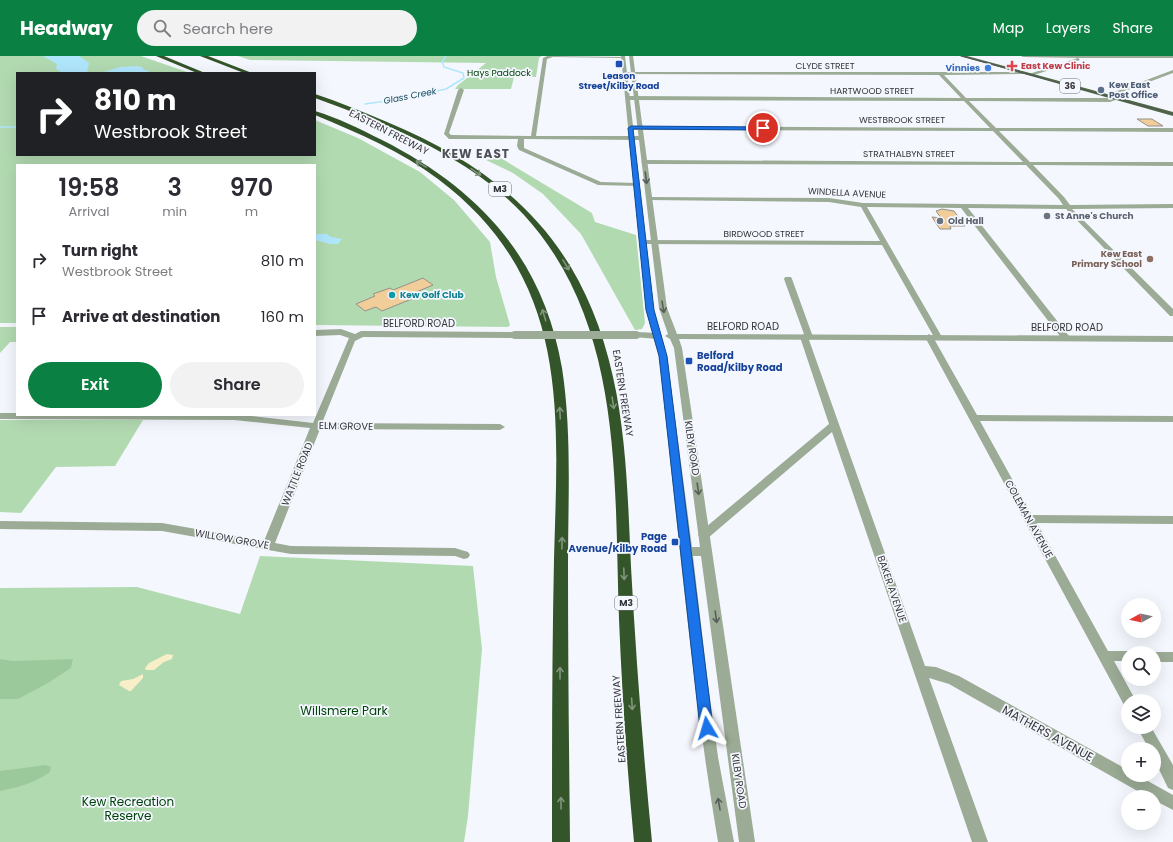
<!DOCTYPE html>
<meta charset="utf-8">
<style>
body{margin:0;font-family:Poppins,sans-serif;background:#f2f2f3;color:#2b2b33;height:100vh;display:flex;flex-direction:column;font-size:15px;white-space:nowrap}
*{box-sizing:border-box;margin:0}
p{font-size:13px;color:#7c7c81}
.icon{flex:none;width:22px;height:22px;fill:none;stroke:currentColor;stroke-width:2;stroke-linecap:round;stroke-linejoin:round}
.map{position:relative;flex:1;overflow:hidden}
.side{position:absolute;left:16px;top:108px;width:300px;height:252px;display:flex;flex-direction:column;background:#fff;border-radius:0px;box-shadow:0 4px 16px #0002}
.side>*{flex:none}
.hud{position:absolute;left:16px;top:16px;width:300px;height:84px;border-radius:0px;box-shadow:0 4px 16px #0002;background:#202124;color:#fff;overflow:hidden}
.needle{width:26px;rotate:262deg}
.buttons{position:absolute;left:1121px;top:542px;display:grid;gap:8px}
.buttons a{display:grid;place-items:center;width:40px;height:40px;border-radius:50%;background:#fff;box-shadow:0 4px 16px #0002;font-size:20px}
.pin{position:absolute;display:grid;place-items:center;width:34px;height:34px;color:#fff;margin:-17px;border:2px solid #fff;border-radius:50%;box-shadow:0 1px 4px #0007}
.me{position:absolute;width:44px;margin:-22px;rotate:353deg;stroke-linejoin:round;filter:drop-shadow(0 0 3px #0008)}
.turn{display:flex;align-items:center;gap:14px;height:84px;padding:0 12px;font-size:18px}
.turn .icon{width:52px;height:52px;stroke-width:2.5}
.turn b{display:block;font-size:28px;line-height:34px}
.eta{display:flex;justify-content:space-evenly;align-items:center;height:68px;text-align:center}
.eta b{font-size:24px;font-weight:600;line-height:28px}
.action{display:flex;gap:8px;margin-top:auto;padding:8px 12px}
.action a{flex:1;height:46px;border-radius:24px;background:#0b8043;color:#fff;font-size:16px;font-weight:600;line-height:46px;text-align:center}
.action a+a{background:#f2f2f3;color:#2b2b33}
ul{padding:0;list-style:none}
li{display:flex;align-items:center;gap:12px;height:56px;padding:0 12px}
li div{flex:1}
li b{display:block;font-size:15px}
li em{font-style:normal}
header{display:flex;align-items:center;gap:24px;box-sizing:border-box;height:56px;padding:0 20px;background:#0b8043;color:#fff}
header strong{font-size:19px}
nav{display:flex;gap:22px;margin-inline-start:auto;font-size:14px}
.search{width:280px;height:36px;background:#f2f2f3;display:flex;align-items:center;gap:10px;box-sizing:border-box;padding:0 14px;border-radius:22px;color:#7c7c81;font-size:15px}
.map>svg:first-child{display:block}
</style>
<header>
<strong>Headway</strong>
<div class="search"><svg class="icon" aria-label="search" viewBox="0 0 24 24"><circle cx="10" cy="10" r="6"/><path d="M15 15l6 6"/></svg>Search here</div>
<nav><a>Map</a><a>Layers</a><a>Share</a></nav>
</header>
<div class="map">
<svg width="1173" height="786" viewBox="0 0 1173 786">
<rect width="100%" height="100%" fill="#f5f7fe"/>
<path fill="#b2dab1" d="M 0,0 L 141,0 L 190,17 L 17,17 L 17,99 L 315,99 L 315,64 L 358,82 L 420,116 L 454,144 L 490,186 L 496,221 L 510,269 L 508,271 L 315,269 L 315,109 L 17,109 L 17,267 L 0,267 Z
M 238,0 L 542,0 L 539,2 L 536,21 L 514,21 L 511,33 L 455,33 L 458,29 L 486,7 L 250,4 Z
M 499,101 L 592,157 L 595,166 L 636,179 L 645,267 L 642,273 L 635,274 L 581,178 L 543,138 L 513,117 L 486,104 Z
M 0,271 L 17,271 L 17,286 L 10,286 L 0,297 Z
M 0,364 L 143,364 L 115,410 L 56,411 L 21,457 L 0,456 Z
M 260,500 L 473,510 L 482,593 L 468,760 L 464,786 L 0,786 L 0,532 L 137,531 L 240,558 Z"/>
<path fill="#9cc99c" d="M 0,603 L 13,605 L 73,603 L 71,612 L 48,627 L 18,643 L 0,643 Z
M 46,709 L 51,711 L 50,716 C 35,727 19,731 0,735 L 0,715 Z"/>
<path fill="#f8eec8" d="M 167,598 L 173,599 L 172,603 L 164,606 L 154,614 L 146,614 L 145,612 L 149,607 Z
M 143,618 L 143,622 L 131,635 L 129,635 L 119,629 L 121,625 L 133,623 Z"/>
<path fill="#b0e6fc" d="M 43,0 L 79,0 L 89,7 L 87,17 L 63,17 L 56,13 L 57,8 Z
M 136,10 L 142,11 L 143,13 L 153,17 L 101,17 L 120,11 Z
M 315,178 L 327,178 L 331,181 L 342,183 L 338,188 L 330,188 L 315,184 Z"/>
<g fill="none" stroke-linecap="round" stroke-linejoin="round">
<path stroke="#b0e6fc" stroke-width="1.5" d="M 365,48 L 406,42 L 446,33 L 464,22 L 463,17 L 444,11 L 442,6 L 446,0
M 0,71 L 17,71"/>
</g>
<path fill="#f0cd99" stroke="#95918c" d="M 1137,63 L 1152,63 L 1163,70 L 1148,70 Z
M 942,153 L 954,155 L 965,170 L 950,170 L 951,173 L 940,173 L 932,161 L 941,162 L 936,155 Z
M 423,222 L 433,229 L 409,239 L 414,242 L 382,255 L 376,251 L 365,255 L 356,248 L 375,240 L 373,238 L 390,232 L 393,234 Z"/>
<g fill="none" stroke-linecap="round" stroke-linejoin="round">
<path fill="#9bab95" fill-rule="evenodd" d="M 547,0 L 625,1 L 623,2 L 553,1 L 547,3 L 536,80 L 641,80 L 644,82 L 641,84 L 524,83 L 524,92 L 601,126 L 637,127 L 639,128 L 639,130 L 598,129 L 519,94 L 517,90 L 518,83 L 449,83 L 444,78 L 458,34 L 461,32 L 464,34 L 449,77 L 451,79 L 531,80 L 543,2 Z
M 1021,0 L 1173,0 L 1173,2 L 1078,2 L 1080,4 L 1031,20 L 1029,18 L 1078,2 L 1023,1 Z
M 1173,14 L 1173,17 L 1109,41 L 1104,40 Z
M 625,16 L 1024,16 L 1026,18 L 944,19 L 966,42 L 1110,42 L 1118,41 L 1118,43 L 1110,46 L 969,45 L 996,72 L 1173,72 L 1173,76 L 999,75 L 1030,106 L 1173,106 L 1173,110 L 1033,109 L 1064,141 L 1070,149 L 1173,148 L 1173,152 L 1072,153 L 1173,253 L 1173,260 L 1170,260 L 1066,153 L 968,152 L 1069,280 L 1070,282 L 1069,284 L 1063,284 L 961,152 L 867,151 L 942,281 L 938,284 L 934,281 L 882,189 L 640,188 L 640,184 L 643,184 L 880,185 L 861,151 L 829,146 L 647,144 L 647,142 L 649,141 L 829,142 L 863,147 L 1063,149 L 1059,143 L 1026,109 L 644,108 L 641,106 L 644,104 L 1023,106 L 993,75 L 631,74 L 628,72 L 631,70 L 990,72 L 964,45 L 628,44 L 625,42 L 628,40 L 961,42 L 939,19 L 623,18 Z
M 785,221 L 791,221 L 792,223 L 813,281 L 809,284 L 925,610 L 936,611 L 959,620 L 1128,714 L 1128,719 L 1137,719 L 1173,739 L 1173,754 L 1154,744 L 1154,741 L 1148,741 L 949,628 L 929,622 L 988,786 L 972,786 L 832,376 L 708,482 L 704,483 L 700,482 L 698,479 L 700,476 L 829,368 L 800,281 L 804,278 L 784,223 Z
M 341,273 L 355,278 L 361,275 L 367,275 L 515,276 L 519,279 L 515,282 L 363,281 L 355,285 L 322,367 L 500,368 L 505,371 L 500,374 L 320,373 L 275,487 L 291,490 L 455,492 L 468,496 L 470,499 L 468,502 L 464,503 L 455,500 L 291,498 L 162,475 L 0,473 L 0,465 L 162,467 L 264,485 L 310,372 L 234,364 L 0,363 L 0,357 L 17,357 L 17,359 L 243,359 L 313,367 L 349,282 L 340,279 L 315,280 L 315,274 Z
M 636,276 L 658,277 L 662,280 L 658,283 L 633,281 L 632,279 Z
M 929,278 L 933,281 L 977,359 L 1173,360 L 1173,366 L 980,365 L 1032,459 L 1173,460 L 1173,468 L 1037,467 L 1108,595 L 1128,595 L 1133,596 L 1128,597 L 1128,605 L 1114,605 L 1136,645 L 1128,645 L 1128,651 L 1124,649 L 925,281 Z
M 1154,596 L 1173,596 L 1173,606 L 1154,606 L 1154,597 L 1150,597 Z
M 1137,671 L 1151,671 L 1173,709 L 1173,734 L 1168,732 L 1154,703 L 1154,693 L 1149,693 Z"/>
<path fill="#9bab95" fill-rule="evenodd" d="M 621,0 L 625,0 L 654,254 L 667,300 L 692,491 L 700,491 L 674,292 L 670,283 L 665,280 L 668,278 L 659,252 L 629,0 L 633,0 L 667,252 L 677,278 L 1173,280 L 1173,286 L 679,283 L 682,292 L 755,786 L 739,786 L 701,500 L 693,500 L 708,628 L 718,701 L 734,786 L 718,786 C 691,625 677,462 659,300 L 646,254 Z"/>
<path fill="#4f6b45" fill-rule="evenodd" d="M 960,0 L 967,0 L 1173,56 L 1173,60 Z"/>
<path fill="#345429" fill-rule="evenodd" d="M 156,0 L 164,0 L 205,17 L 197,17 Z
M 200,0 L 208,0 L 252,17 L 244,17 Z
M 315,38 C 339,46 363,56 387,66 C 509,117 584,189 613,321 C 627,383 628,448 631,511 C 636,603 643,694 652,786 L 634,786 C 627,712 622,637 619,563 C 614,425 624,268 524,159 C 469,100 389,69 315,42 Z
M 315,55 C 338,62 360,73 382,84 C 479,133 543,202 562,312 C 572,377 568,443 568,508 C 568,601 569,693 570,786 L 552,786 C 552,692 552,597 554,503 C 558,355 571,223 438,123 C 401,95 358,77 315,59 Z"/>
<path stroke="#545559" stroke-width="1" d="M 961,0 L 1173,58"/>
<path stroke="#9bab95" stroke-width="8" d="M 515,279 L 636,279"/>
</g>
<defs><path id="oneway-shaft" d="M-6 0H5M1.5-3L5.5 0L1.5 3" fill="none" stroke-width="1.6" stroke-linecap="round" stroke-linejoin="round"/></defs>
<g stroke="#81957e">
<use href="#oneway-shaft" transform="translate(421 108) rotate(-149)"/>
<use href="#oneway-shaft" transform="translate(476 116) rotate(34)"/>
<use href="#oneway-shaft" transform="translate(566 209) rotate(58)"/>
<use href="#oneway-shaft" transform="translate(544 259) rotate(-107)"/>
<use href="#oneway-shaft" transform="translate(613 347) rotate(81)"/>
<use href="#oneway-shaft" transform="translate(560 357) rotate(-93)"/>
<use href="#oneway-shaft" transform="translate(562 487) rotate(-89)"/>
<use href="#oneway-shaft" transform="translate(624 518) rotate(88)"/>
<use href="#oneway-shaft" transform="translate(560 617) rotate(-90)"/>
<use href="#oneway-shaft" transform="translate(632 648) rotate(86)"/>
<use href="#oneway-shaft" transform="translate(561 747) rotate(-91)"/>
</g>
<g stroke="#585e59">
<use href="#oneway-shaft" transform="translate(646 122) rotate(83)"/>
<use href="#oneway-shaft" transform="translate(663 251) rotate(80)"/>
<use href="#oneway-shaft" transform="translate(698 433) rotate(82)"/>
<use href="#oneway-shaft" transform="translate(716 561) rotate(82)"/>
<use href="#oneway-shaft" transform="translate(719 748) rotate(-100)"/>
</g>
<path fill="#1a73e8" stroke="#114b97" d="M 631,70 L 763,71 L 766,72 L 763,74 L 633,73 L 654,254 L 667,300 L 713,672 L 711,676 L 707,677 L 702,676 L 700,672 L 659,300 L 646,254 L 628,72 Z"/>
<g fill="#1a4fb4" stroke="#f5f7fe" stroke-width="1.5">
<rect x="615" y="4" width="8" height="8" rx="2"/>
<rect x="685" y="301" width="8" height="8" rx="2"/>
<rect x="671" y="482" width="8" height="8" rx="2"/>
</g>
<path fill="#e0444e" stroke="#f5f7fe" stroke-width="1.5" d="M1010 4h4v4h4v4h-4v4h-4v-4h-4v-4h4z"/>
<circle fill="#3f7fe0" stroke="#f5f7fe" stroke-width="1.5" cx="988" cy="12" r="4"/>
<circle fill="#5c6f8a" stroke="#f5f7fe" stroke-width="1.5" cx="1101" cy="34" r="4"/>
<g fill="#6b7280" stroke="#f5f7fe" stroke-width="1.5">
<circle cx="1047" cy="160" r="4"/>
<circle cx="940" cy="165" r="4"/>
</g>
<circle fill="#8d6e63" stroke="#f5f7fe" stroke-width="1.5" cx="1150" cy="203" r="4"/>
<circle fill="#0f9aa8" stroke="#f5f7fe" stroke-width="1.5" cx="392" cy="239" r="4"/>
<g text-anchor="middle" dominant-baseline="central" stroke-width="3.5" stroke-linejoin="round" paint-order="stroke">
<g font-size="9" fill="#343538" stroke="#f5f7fe">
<text x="825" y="10">CLYDE STREET</text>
<text x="872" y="35">HARTWOOD STREET</text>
<text x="902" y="64">WESTBROOK STREET</text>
<text x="909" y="98">STRATHALBYN STREET</text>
<text transform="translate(847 137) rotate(3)">WINDELLA AVENUE</text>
<text x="764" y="178">BIRDWOOD STREET</text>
</g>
<g font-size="9" font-weight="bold" fill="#be3a42" stroke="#f5f7fe" text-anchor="start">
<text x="1021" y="10">East Kew Clinic</text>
</g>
<g font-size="9" font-weight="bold" fill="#366cbe" stroke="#f5f7fe" text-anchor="end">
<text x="980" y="12">Vinnies</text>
</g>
<g font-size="9" fill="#00440a" stroke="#f5f7fe">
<text x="499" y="17">Hays Paddock</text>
</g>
<g font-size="9" font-weight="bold" fill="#164399" stroke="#f5f7fe">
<text x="619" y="20">Leason<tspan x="619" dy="10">Street/Kilby Road</tspan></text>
</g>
<g font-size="9" font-weight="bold" fill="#4e5e75" stroke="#f5f7fe" text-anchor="start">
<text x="1109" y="29">Kew East<tspan x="1109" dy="10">Post Office</tspan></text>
</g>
<g fill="#f5f7fe" stroke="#6e6f73" stroke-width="1">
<rect x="1060" y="23" width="20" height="14" rx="3"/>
<rect x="489" y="126" width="22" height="14" rx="3"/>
<rect x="615" y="540" width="22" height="14" rx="3"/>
</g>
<g font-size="9" font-weight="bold" fill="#343538">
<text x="1070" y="30">36</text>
<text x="500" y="133">M3</text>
<text x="626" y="547">M3</text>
</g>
<g font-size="9" font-style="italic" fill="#0c475a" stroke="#f5f7fe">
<text transform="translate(410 40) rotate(-11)">Glass Creek</text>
</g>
<g font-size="9" font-weight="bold" fill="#5b616d" stroke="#f5f7fe" text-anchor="start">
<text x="1055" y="160">St Anne's Church</text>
<text x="948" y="165">Old Hall</text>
</g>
<g font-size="9" font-weight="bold" fill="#785e54" stroke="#f5f7fe" text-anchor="end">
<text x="1142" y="198">Kew East<tspan x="1142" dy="10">Primary School</tspan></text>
</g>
<g font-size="9" font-weight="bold" fill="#0d838f" stroke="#f5f7fe" text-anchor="start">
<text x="400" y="239">Kew Golf Club</text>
</g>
<g font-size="10" fill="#343538" stroke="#f5f7fe">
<text transform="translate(389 76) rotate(27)">EASTERN FREEWAY</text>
<text x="419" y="267">BELFORD ROAD</text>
<text x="743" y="270">BELFORD ROAD</text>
<text x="1067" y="271">BELFORD ROAD</text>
<text transform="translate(623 337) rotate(81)">EASTERN FREEWAY</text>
<text transform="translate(346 370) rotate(1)">ELM GROVE</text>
<text transform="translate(692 392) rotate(82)">KILBY ROAD</text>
<text transform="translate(297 418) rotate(-68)">WATTLE ROAD</text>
<text transform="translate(1029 463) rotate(61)">COLEMAN AVENUE</text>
<text transform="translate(232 483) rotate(10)">WILLOW GROVE</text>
<text transform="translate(892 533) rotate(71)">BAKER AVENUE</text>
<text transform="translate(619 663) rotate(-94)">EASTERN FREEWAY</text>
<text transform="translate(739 725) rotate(82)">KILBY ROAD</text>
</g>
<g font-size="10" font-weight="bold" fill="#164399" stroke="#f5f7fe" text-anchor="start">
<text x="697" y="299">Belford<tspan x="697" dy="12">Road/Kilby Road</tspan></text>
<text x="667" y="480" text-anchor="end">Page<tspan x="667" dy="12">Avenue/Kilby Road</tspan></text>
</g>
<g font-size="12" font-weight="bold" letter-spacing="1" fill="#4d5055" stroke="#f5f7fe">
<text x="476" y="97">KEW EAST</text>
</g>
<g font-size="12" fill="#00440a" stroke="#f5f7fe">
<text x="344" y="654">Willsmere Park</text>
<text x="128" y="745">Kew Recreation<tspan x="128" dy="14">Reserve</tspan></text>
</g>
<g font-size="12" fill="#343538" stroke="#f5f7fe">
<text transform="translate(1048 677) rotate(29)">MATHERS AVENUE</text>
</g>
</g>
</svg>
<div class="buttons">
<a><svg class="needle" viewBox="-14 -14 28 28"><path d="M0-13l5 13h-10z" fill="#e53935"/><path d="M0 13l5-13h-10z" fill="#7c7c81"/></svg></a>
<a><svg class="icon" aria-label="search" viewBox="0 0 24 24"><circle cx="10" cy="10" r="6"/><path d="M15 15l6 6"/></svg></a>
<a><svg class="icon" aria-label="layers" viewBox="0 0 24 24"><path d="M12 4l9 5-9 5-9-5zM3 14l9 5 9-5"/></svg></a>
<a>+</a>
<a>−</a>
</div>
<div class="pin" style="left:763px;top:72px;background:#d93025"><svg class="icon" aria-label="arrive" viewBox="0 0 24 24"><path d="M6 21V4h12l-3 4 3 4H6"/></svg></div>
<svg class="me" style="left:707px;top:672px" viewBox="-20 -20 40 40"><path d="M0-17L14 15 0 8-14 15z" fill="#1a73e8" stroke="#fff" stroke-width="4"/></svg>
<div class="hud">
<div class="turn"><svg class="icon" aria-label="right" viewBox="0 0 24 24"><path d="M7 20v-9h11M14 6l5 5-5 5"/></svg><div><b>810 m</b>Westbrook Street</div></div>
</div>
<section class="side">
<div class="eta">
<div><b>19:58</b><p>Arrival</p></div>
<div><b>3</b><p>min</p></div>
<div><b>970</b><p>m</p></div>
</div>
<ul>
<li><svg class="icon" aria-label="right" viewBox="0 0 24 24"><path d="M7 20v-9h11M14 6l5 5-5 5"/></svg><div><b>Turn right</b><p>Westbrook Street</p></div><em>810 m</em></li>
<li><svg class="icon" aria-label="arrive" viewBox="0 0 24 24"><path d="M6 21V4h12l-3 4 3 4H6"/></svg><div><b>Arrive at destination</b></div><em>160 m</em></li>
</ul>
<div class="action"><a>Exit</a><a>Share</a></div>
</section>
</div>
